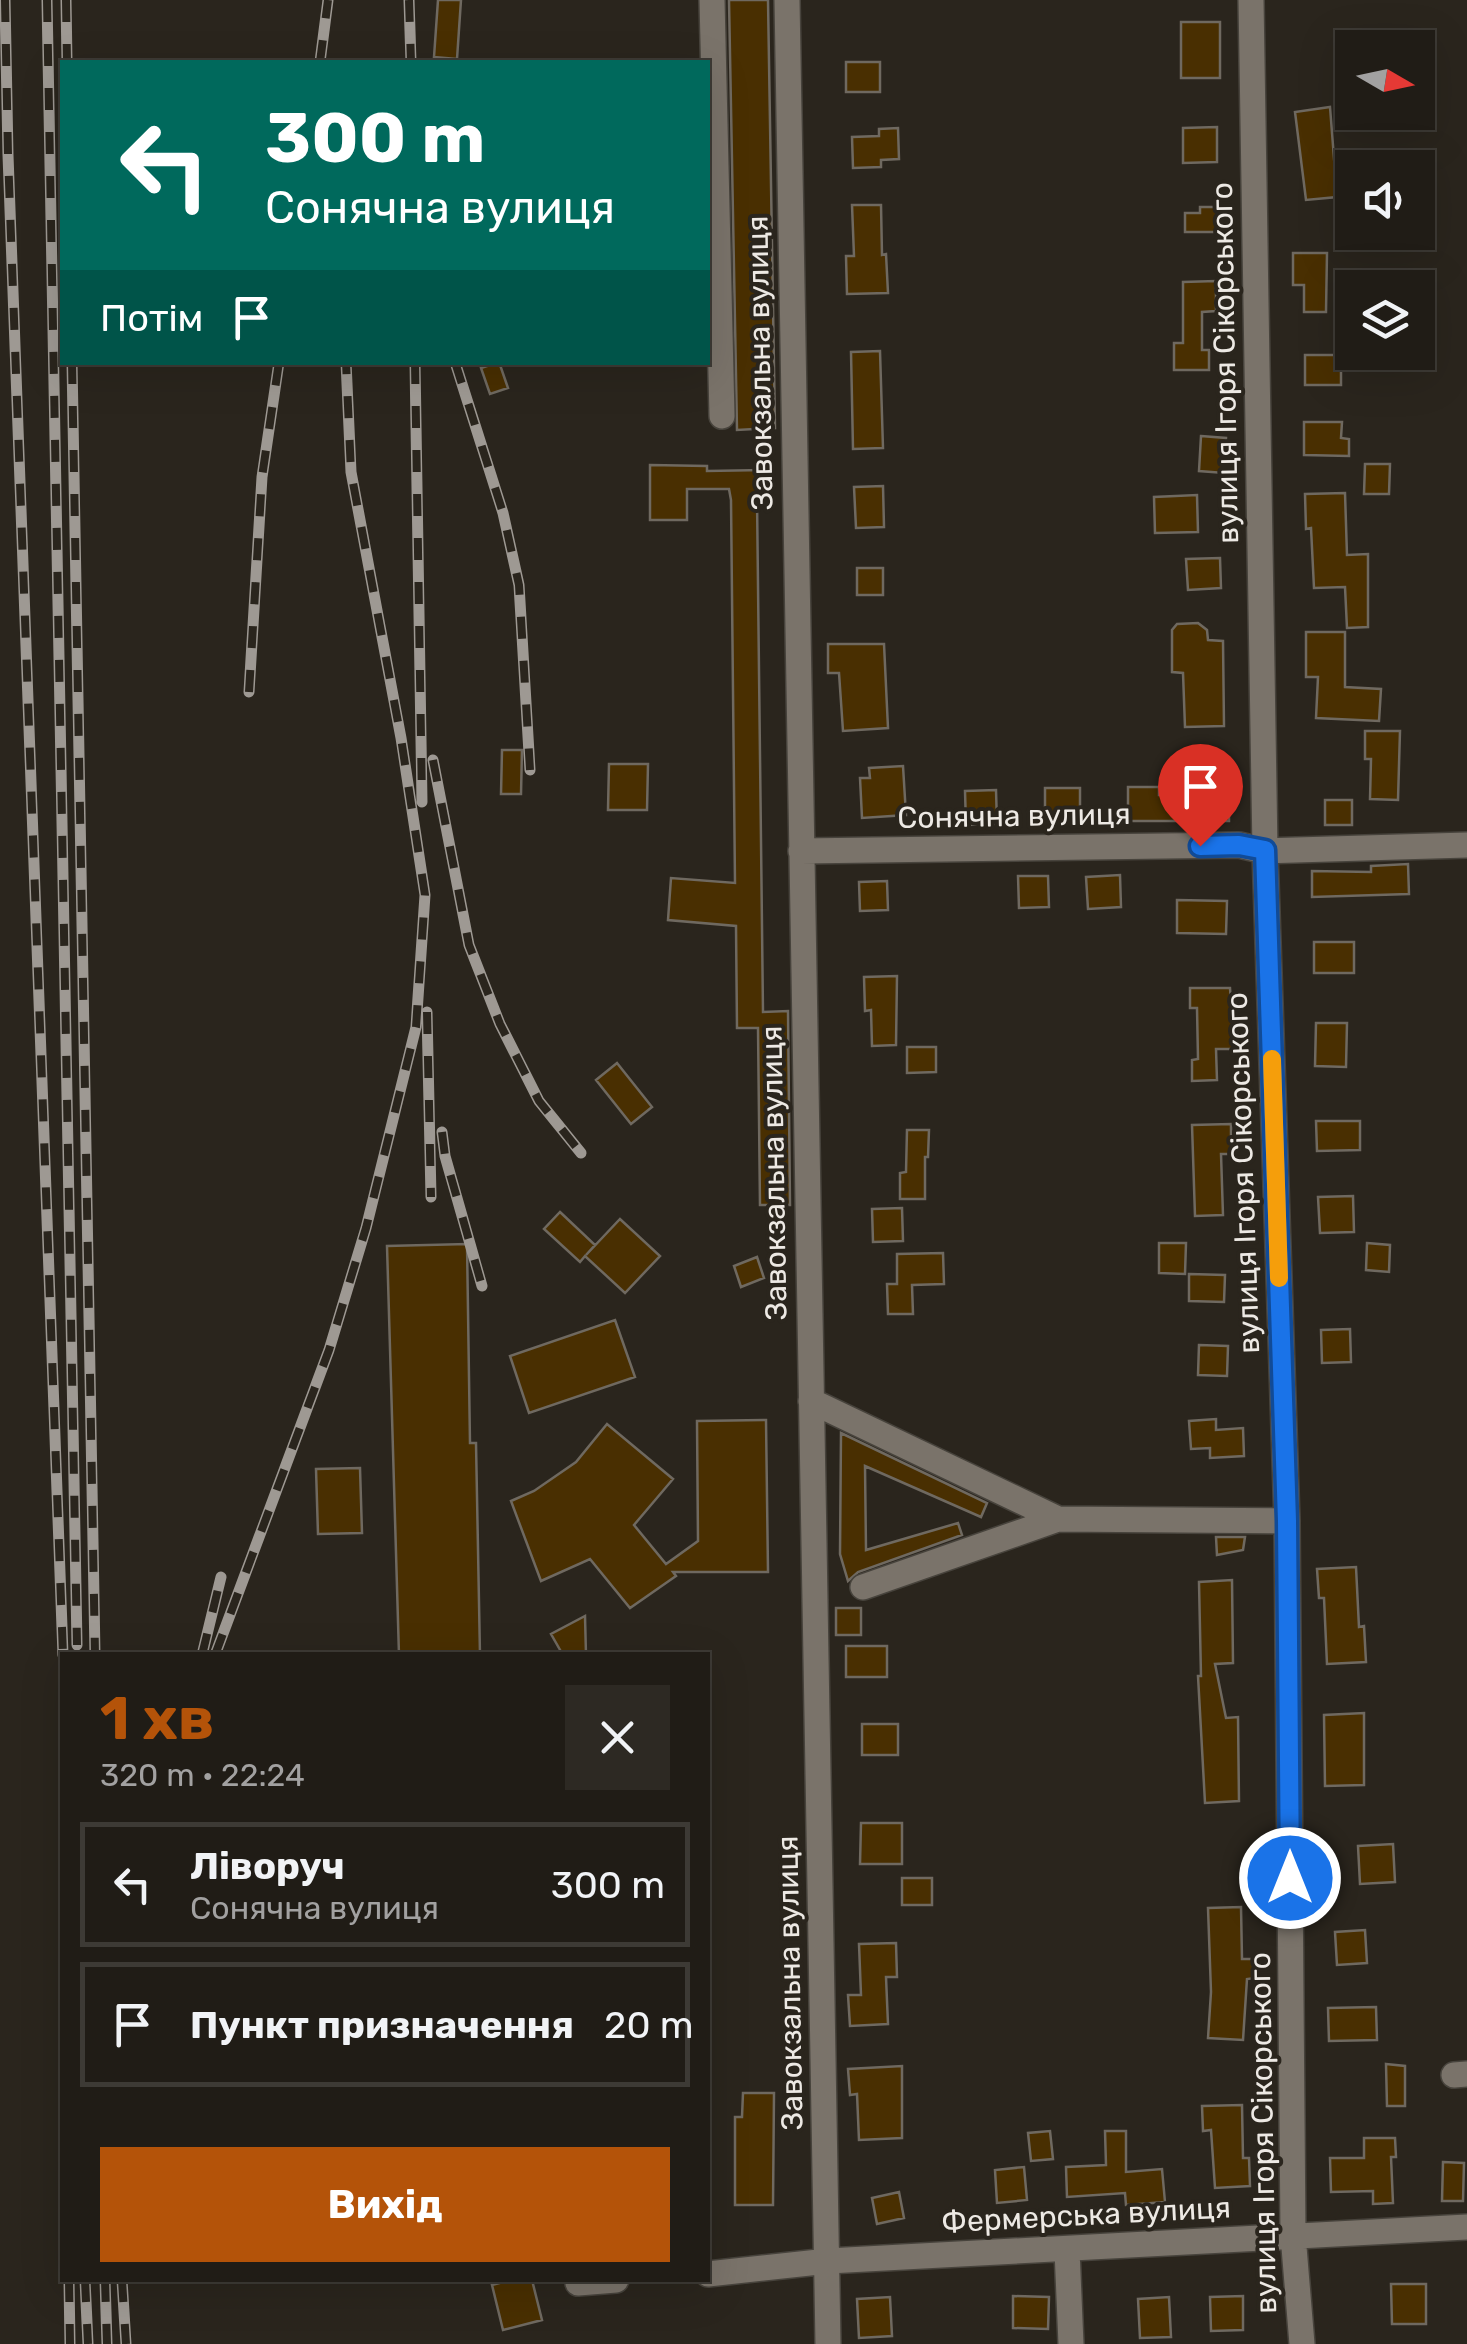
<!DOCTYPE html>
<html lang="uk">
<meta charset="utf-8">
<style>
body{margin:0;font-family:Rubik,sans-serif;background:#2d2923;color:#f1f3f6;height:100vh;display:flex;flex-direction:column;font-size:38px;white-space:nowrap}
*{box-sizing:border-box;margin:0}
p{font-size:32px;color:#a2a1a1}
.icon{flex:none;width:55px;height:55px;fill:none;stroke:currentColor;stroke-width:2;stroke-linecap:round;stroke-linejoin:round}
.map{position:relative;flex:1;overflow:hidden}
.side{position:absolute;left:60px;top:1652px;width:650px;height:630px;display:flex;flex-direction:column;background:#201c16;border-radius:0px;box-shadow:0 10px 40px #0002,0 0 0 2px #3d3a35}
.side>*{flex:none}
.top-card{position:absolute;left:60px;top:60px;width:650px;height:305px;border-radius:0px;box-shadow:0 10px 40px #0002,0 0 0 2px #3d3a35;background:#00695c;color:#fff;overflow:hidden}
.needle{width:65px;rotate:99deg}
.fabs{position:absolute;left:1335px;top:30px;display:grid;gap:20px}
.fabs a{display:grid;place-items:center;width:100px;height:100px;border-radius:0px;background:#201c16;box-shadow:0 10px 40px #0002,0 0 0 2px #3d3a35;font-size:50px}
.pin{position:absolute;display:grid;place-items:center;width:85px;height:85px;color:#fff;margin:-102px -42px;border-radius:50% 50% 50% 0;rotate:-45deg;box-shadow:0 0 10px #0007}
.pin .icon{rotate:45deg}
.me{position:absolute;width:110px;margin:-55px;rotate:0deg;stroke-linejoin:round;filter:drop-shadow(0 0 8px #0008)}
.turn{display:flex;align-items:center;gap:35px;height:210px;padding:0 40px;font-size:45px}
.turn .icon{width:130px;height:130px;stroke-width:2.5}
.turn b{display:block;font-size:70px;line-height:85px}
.then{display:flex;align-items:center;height:95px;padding:0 40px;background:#0003;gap:20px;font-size:38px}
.round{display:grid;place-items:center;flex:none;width:105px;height:105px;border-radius:0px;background:#2d2923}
.headline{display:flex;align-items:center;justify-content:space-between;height:170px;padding:0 40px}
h1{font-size:60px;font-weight:700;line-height:75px;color:#b45309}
.action{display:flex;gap:20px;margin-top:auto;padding:20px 40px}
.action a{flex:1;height:115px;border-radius:0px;background:#b45309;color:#fff;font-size:40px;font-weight:700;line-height:115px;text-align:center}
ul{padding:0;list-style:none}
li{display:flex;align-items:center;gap:30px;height:125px;margin:0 20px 15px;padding:0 20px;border:5px solid #3d3a35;border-radius:0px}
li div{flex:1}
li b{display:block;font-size:38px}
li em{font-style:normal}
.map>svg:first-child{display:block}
</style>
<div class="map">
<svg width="1467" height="2344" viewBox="0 0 1467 2344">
<rect width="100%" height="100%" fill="#2a251d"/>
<path fill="#492f01" stroke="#6f6960" stroke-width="2.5" d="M 438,0 L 461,0 L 457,59 L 434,57 Z
M 729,0 L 768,0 L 775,428 L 737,430 Z
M 1181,22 L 1220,22 L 1220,78 L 1181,78 Z
M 846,62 L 880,62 L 880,92 L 846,92 Z
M 1330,107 L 1337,197 L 1306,200 L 1295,112 Z
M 1217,127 L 1217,162 L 1183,163 L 1183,128 Z
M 898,128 L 899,159 L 881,160 L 881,167 L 853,168 L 852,137 L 879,136 L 879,129 Z
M 852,205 L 881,205 L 882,255 L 886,254 L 888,293 L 847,294 L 846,256 L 854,256 Z
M 1200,207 L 1221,207 L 1221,232 L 1185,232 L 1185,213 L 1200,213 Z
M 1293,253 L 1327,253 L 1326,312 L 1304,312 L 1304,285 L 1293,285 Z
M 1216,281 L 1216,311 L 1202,312 L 1202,350 L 1209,350 L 1209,370 L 1174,370 L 1174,343 L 1183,343 L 1183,282 Z
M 880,351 L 883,448 L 853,449 L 851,352 Z
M 1305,355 L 1341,355 L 1341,385 L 1305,385 Z
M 499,362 L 508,388 L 490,394 L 481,368 Z
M 1304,422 L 1342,422 L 1341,438 L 1349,439 L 1349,456 L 1304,455 Z
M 1201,436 L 1226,438 L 1224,473 L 1199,471 Z
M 1365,464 L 1390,464 L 1389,494 L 1364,494 Z
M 650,465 L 707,466 L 707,471 L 767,470 L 768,499 L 757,499 L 763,1012 L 788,1011 L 790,1205 L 760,1205 L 758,1028 L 737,1028 L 736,926 L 668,920 L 671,878 L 735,883 L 731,500 L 729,489 L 687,489 L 687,520 L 650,520 Z
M 883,486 L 884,527 L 856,528 L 854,487 Z
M 1345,493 L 1347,555 L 1368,554 L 1368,627 L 1347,628 L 1345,587 L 1314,588 L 1311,528 L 1306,529 L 1305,494 Z
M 1197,495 L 1198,532 L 1155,533 L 1154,497 Z
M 1220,558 L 1221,588 L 1188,590 L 1186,559 Z
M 857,568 L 883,568 L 883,595 L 857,595 Z
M 1198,623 L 1207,630 L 1208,640 L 1223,641 L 1224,726 L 1185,727 L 1183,673 L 1172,672 L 1172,630 L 1177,624 Z
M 1306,632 L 1345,632 L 1345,687 L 1381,689 L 1379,721 L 1316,718 L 1318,677 L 1306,677 Z
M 828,644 L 884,644 L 888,728 L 843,731 L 839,673 L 828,673 Z
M 1365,731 L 1400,731 L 1398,800 L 1370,799 L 1371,759 L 1365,759 Z
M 502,750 L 522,750 L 521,794 L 501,794 Z
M 609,764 L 648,764 L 647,810 L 608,810 Z
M 903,766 L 906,815 L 862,818 L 860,778 L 870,778 L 869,768 Z
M 1128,787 L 1159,787 L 1159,795 L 1216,795 L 1215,803 L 1229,803 L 1229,821 L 1128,821 Z
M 1045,788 L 1080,788 L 1080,821 L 1045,820 Z
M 996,790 L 997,824 L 966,825 L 965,791 Z
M 1325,800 L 1352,800 L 1352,825 L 1325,825 Z
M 1408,864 L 1409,894 L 1312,897 L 1312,871 L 1371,872 L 1371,866 Z
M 1120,875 L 1121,907 L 1088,909 L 1086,877 Z
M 1018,876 L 1048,876 L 1049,907 L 1019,908 Z
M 887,881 L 888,910 L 860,911 L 859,882 Z
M 1177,900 L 1227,901 L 1226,934 L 1177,933 Z
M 1314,942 L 1354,942 L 1354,973 L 1314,973 Z
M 897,976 L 896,1045 L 872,1046 L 871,1010 L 865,1011 L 864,977 Z
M 1190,988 L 1230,988 L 1234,1049 L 1216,1049 L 1217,1080 L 1192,1081 L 1192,1060 L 1198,1059 L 1197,1008 L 1190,1008 Z
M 1316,1023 L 1347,1023 L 1346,1067 L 1315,1066 Z
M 907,1047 L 936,1047 L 936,1072 L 907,1073 Z
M 617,1063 L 652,1107 L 631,1124 L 596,1080 Z
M 1316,1121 L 1360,1121 L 1360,1150 L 1317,1151 Z
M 1231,1124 L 1231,1154 L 1221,1154 L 1223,1215 L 1195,1216 L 1192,1125 Z
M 907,1130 L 929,1130 L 928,1157 L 925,1157 L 925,1199 L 900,1199 L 900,1173 L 906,1172 Z
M 1353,1196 L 1354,1232 L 1320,1233 L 1318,1197 Z
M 902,1208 L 903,1241 L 873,1242 L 872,1209 Z
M 560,1212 L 595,1245 L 586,1255 L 620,1219 L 660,1256 L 625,1293 L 585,1256 L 580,1262 L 544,1229 Z
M 1159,1243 L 1186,1243 L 1185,1274 L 1159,1273 Z
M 1367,1243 L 1390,1245 L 1389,1272 L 1366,1270 Z
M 467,1244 L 470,1443 L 476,1443 L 480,1655 L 399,1655 L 387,1246 Z
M 943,1253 L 944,1284 L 912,1285 L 913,1314 L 888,1314 L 887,1284 L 897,1284 L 897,1254 Z
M 757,1257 L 764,1278 L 741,1287 L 734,1266 Z
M 1189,1274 L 1225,1275 L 1224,1302 L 1189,1301 Z
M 615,1320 L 635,1377 L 529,1413 L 510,1356 Z
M 1350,1329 L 1351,1362 L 1322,1363 L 1321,1330 Z
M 1199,1345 L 1228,1346 L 1227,1376 L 1198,1375 Z
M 1216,1419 L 1216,1430 L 1243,1428 L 1244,1456 L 1210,1458 L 1210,1448 L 1191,1449 L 1189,1421 Z
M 766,1420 L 768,1572 L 673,1572 L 676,1576 L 630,1608 L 590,1559 L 541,1581 L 511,1501 L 534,1491 L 576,1462 L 607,1424 L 673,1479 L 634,1525 L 666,1564 L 698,1541 L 697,1421 Z
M 841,1433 L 987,1503 L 981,1517 L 865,1466 L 866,1550 L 958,1523 L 962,1535 L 858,1572 L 848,1581 L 840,1554 Z
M 360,1468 L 362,1533 L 318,1534 L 316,1469 Z
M 1216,1537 L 1245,1537 L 1243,1550 L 1217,1555 Z
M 1356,1567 L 1359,1627 L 1364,1626 L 1366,1662 L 1327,1664 L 1324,1598 L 1319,1598 L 1317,1569 Z
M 1232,1580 L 1233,1663 L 1215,1664 L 1226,1718 L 1238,1717 L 1239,1801 L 1205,1803 L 1198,1676 L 1201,1676 L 1199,1582 Z
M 836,1608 L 861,1608 L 861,1635 L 836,1635 Z
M 585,1616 L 586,1655 L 563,1655 L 551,1634 Z
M 846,1646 L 887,1646 L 887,1677 L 846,1677 Z
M 1364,1713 L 1364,1785 L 1325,1786 L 1324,1715 Z
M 862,1724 L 898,1724 L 898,1755 L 862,1755 Z
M 861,1823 L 902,1823 L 902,1864 L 860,1864 Z
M 1393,1844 L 1395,1882 L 1360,1884 L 1358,1846 Z
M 902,1878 L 932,1878 L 932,1905 L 902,1905 Z
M 1241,1907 L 1242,1959 L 1254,1959 L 1255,1978 L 1247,1979 L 1243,2040 L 1208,2038 L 1211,1992 L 1208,1908 Z
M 1365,1930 L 1367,1963 L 1337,1965 L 1335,1932 Z
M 896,1943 L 897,1977 L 886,1977 L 888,2024 L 850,2026 L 848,1995 L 861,1995 L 859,1944 Z
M 1376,2007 L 1377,2040 L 1329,2041 L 1328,2008 Z
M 1386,2064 L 1405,2066 L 1405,2106 L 1387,2106 Z
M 902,2066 L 902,2138 L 859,2140 L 857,2094 L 850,2095 L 848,2069 Z
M 743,2093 L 774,2093 L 773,2205 L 735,2205 L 735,2117 L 742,2117 Z
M 1242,2105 L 1243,2158 L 1249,2158 L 1250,2186 L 1215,2188 L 1211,2130 L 1203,2131 L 1202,2106 Z
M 1050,2131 L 1053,2159 L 1031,2161 L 1028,2133 Z
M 1105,2131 L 1126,2131 L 1126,2172 L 1162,2169 L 1165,2202 L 1126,2205 L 1125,2193 L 1067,2197 L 1066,2167 L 1106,2165 Z
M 1364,2138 L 1395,2138 L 1396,2157 L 1391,2157 L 1393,2203 L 1373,2204 L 1373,2191 L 1331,2192 L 1330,2158 L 1364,2158 Z
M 1443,2162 L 1464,2163 L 1463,2201 L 1442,2201 Z
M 1024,2167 L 1027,2200 L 997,2203 L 995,2170 Z
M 899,2192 L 904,2218 L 877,2224 L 872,2198 Z
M 511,2280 L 532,2280 L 542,2320 L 503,2330 L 492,2285 Z
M 1391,2284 L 1426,2284 L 1426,2324 L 1392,2324 Z
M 1013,2296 L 1049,2297 L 1048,2329 L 1013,2328 Z
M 1243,2296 L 1243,2330 L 1211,2331 L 1210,2297 Z
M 890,2297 L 892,2336 L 859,2338 L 857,2299 Z
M 1169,2297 L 1171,2337 L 1140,2338 L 1138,2299 Z"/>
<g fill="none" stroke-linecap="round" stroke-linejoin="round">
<g stroke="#47433c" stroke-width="28">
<path id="minor" d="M 712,0 L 722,416
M 787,0 L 828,2344
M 1251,0 L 1265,851 L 1287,1521 L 1293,2235 L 1302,2344
M 801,851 L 1239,845 L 1265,851 L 1467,845
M 811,1401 L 1058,1519 L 1287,1521
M 863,1587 L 1058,1519
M 1454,2075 L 1467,2074
M 1067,2250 L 1071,2344
M 708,2274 L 828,2261 L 1467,2227
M 578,2283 L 616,2280"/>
</g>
<use href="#minor" stroke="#7a736a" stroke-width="25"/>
<g stroke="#9e9993" stroke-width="11">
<path id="rail" d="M 5,0 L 8,155 L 63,1655
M 47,0 L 77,1645
M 66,0 L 67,62
M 409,0 L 411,62
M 320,62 L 328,0
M 72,362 L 95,1655
M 415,362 L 422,802
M 455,362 L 503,513 L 519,585 L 530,770
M 249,692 L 262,477 L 279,362
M 433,760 L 469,945 L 500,1024 L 539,1101 L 581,1153
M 427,1012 L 431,1197
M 442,1132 L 445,1156 L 482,1286
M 202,1655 L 221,1577
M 215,1655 L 329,1350 L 366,1228 L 416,1027 L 425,895 L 401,738 L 351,472 L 346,362
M 69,2280 L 70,2344
M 85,2280 L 88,2344
M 105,2280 L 107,2344
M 122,2280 L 126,2344"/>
</g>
<use href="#rail" stroke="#2a251d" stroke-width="8" stroke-dasharray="22" stroke-linecap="butt"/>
</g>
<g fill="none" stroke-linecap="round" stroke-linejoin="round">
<g stroke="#114b97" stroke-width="25">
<path id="route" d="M 1200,846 L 1239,845 L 1265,850 L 1287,1521 L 1290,1878"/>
</g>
<use href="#route" stroke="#1a73e8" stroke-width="18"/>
<path stroke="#f59e0b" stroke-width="18" d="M 1272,1059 L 1279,1278"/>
</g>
<g text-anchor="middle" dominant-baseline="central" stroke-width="8" stroke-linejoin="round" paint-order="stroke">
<g font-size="30" fill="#ede9e4" stroke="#2a251d">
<text transform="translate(760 363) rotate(-91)">Завокзальна вулиця</text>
<text transform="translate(1225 363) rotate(-91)">вулиця Ігоря Сікорського</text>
<text transform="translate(1014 816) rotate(-1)">Сонячна вулиця</text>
<text transform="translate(774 1173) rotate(-91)">Завокзальна вулиця</text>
<text transform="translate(1243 1173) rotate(-92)">вулиця Ігоря Сікорського</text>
<text transform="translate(790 1983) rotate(-91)">Завокзальна вулиця</text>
<text transform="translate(1263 2133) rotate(-91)">вулиця Ігоря Сікорського</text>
<text transform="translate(1086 2215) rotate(-3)">Фермерська вулиця</text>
</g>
</g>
</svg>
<div class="fabs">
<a><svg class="needle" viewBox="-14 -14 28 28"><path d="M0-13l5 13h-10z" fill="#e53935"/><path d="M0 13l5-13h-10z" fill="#a2a1a1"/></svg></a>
<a><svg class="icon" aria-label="sound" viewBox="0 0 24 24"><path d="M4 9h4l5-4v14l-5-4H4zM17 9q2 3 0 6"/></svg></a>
<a><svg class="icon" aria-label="layers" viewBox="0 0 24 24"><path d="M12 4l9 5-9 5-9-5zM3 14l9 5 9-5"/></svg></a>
</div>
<div class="pin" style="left:1200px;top:846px;background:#d93025"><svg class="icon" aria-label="arrive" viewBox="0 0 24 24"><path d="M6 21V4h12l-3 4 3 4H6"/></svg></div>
<svg class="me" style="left:1290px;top:1878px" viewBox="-20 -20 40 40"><circle r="17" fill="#1a73e8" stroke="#fff" stroke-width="3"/><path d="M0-11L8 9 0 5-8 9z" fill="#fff"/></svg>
<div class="top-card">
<div class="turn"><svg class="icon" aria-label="left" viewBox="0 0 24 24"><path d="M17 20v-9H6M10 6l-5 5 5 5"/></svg><div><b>300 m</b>Сонячна вулиця</div></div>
<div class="then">Потім<svg class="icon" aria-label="arrive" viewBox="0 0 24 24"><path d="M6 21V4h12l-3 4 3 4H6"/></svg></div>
</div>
<section class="side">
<div class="headline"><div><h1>1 хв</h1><p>320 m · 22:24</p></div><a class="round"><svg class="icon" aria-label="close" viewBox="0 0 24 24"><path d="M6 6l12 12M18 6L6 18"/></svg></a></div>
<ul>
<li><svg class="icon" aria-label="left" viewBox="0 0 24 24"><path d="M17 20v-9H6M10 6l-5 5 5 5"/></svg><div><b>Ліворуч</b><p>Сонячна вулиця</p></div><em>300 m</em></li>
<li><svg class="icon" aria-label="arrive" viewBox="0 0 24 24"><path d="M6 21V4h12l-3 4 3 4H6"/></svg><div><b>Пункт призначення</b></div><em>20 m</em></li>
</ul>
<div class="action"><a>Вихід</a></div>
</section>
</div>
